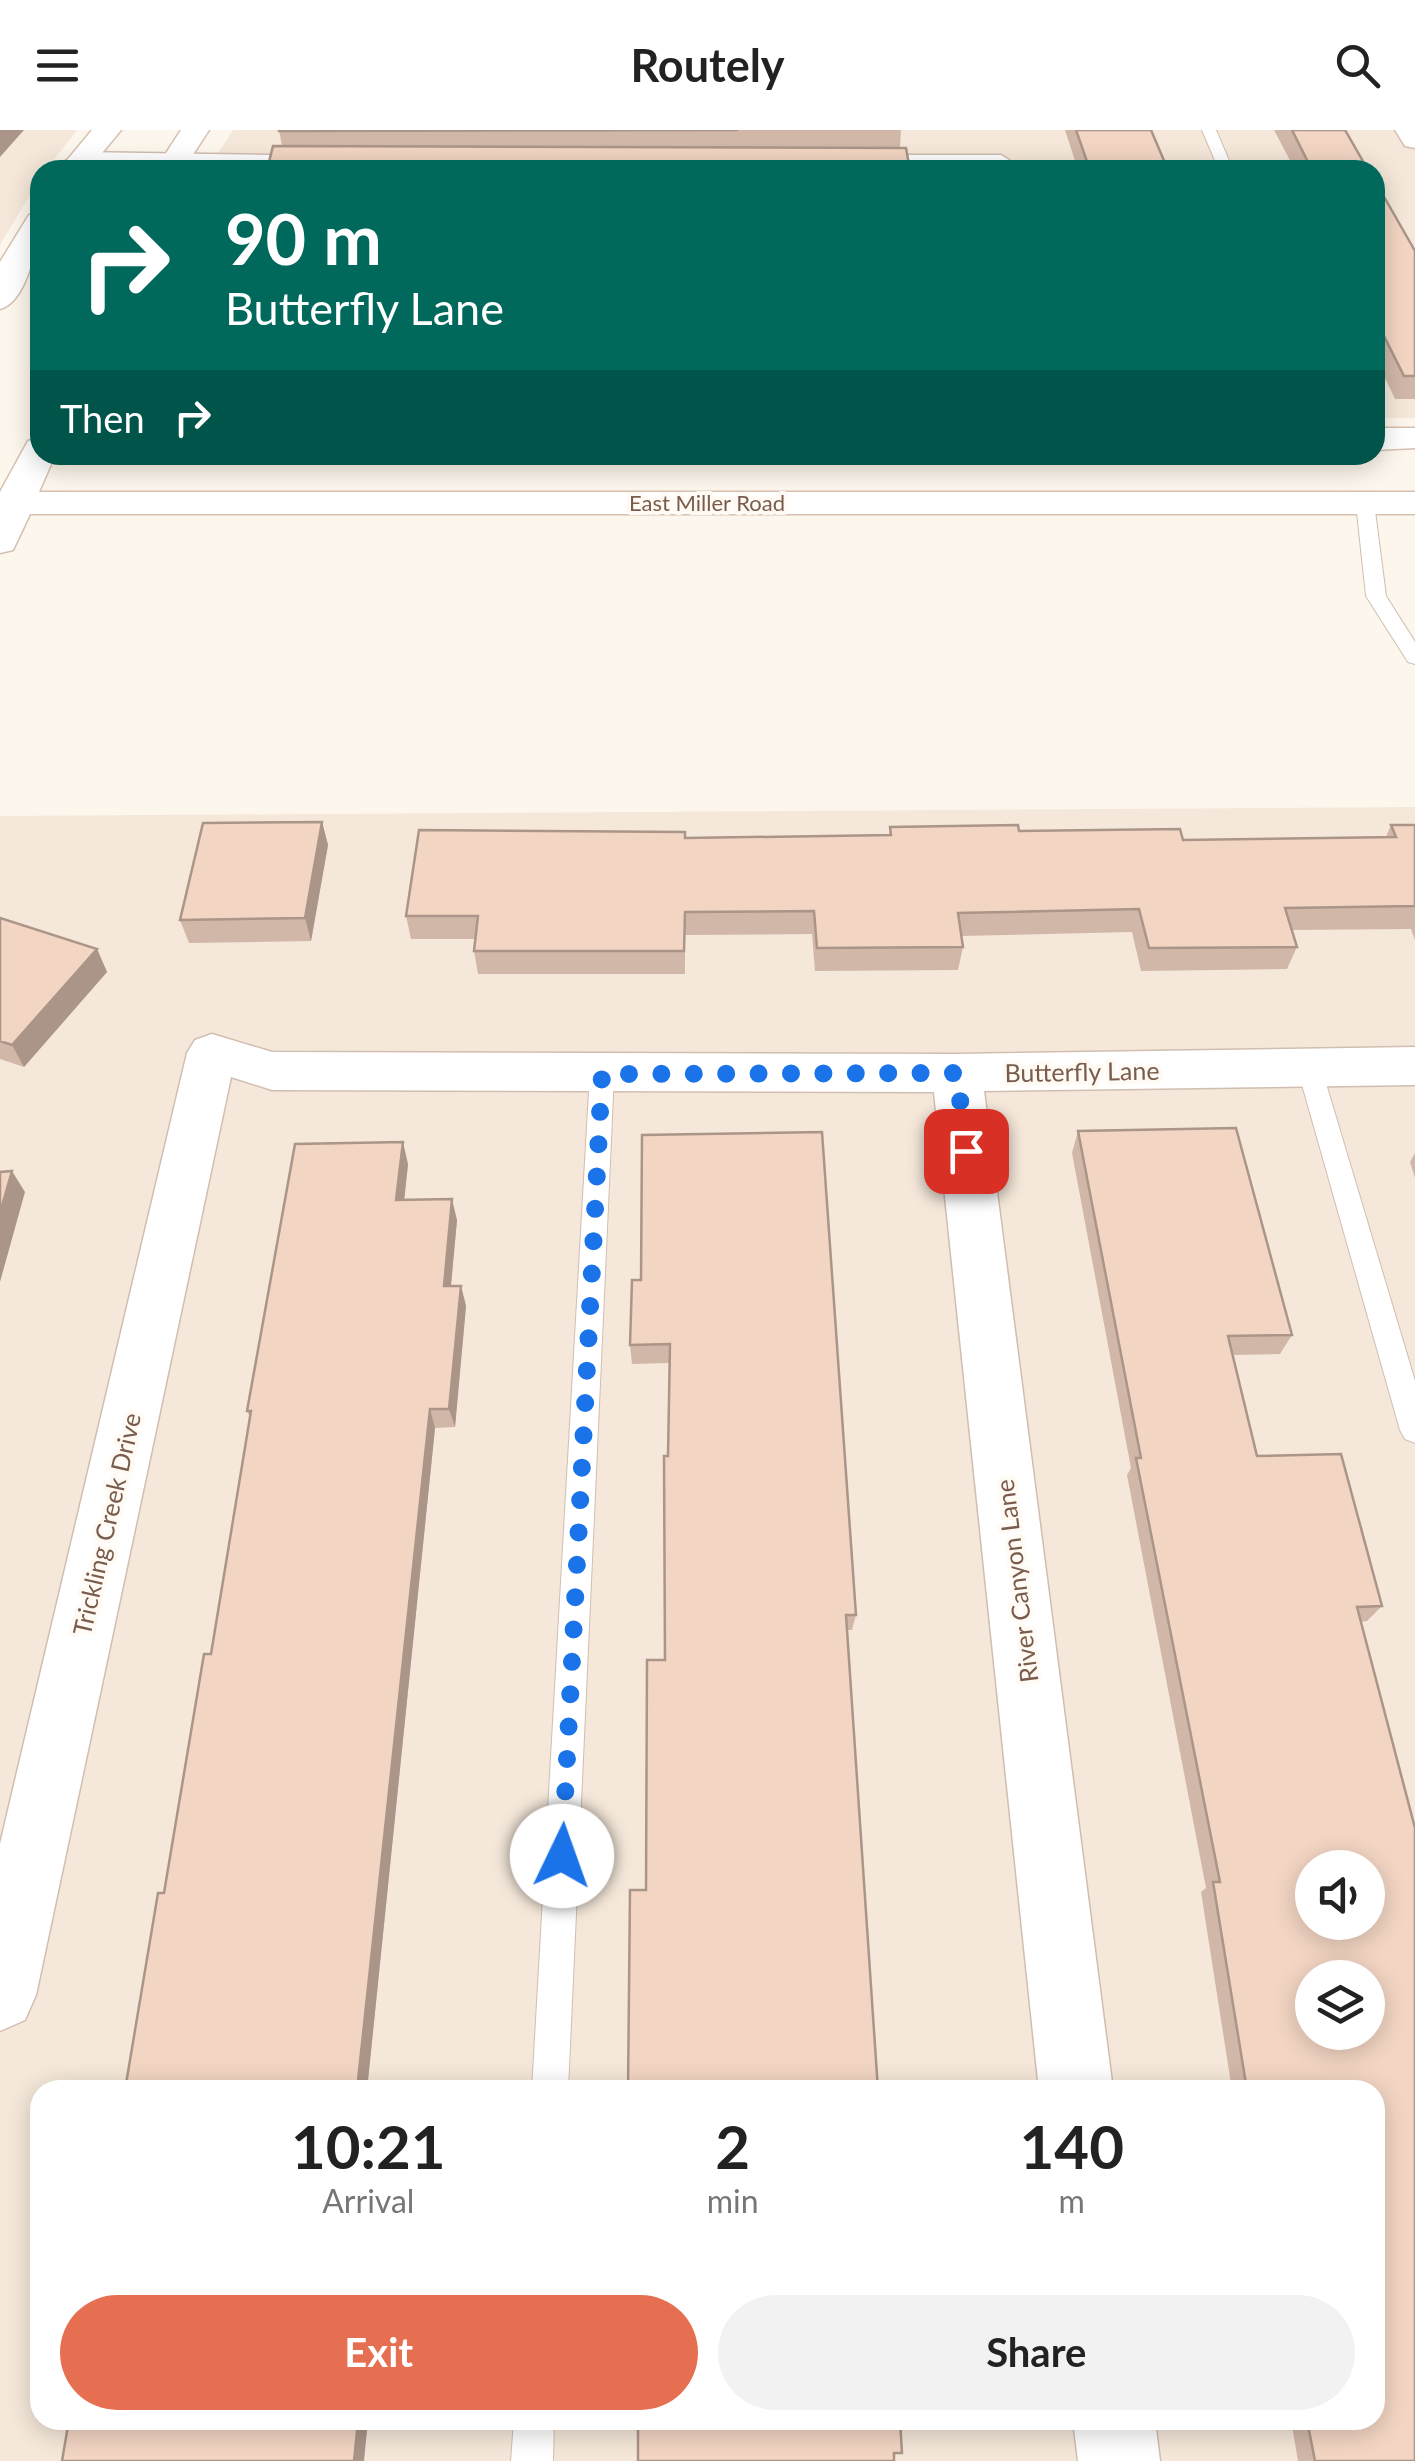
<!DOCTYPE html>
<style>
body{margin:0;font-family:Lato,sans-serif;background:#f2f2f2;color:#222;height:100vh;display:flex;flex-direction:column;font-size:38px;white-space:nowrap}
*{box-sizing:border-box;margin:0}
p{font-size:32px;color:#767676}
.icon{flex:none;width:55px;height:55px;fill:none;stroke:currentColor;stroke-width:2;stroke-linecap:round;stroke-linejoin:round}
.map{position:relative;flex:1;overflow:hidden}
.details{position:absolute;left:30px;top:1950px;width:1355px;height:350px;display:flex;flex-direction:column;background:#fff;border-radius:30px;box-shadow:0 5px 25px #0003}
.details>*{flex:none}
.hud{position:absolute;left:30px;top:30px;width:1355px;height:305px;border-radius:30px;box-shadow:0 5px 25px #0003;background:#00695c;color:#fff;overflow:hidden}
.fabs{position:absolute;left:1295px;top:1720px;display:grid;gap:20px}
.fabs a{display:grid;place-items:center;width:90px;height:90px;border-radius:50%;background:#fff;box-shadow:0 5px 25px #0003;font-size:50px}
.pin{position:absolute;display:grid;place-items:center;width:85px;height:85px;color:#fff;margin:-42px;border-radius:20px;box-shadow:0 5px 15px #0006}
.me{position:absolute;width:110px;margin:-55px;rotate:3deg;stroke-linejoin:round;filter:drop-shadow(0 0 8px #0008)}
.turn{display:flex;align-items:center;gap:35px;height:210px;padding:0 30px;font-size:45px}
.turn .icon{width:130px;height:130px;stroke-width:2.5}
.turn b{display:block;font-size:70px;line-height:85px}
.then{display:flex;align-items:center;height:95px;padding:0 30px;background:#0003;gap:20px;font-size:38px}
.eta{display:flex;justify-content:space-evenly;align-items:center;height:170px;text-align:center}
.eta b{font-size:60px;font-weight:700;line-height:70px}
.action{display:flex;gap:20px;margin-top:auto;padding:20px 30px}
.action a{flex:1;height:115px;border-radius:60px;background:#e76f51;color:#fff;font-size:40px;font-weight:700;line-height:115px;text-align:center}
.action a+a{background:#f2f2f2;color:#222}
header{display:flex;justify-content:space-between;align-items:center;height:130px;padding:0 30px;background:#fff;font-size:45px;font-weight:700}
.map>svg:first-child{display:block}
</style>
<header><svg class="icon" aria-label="menu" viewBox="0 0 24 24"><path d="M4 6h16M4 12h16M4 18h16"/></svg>Routely<svg class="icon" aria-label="search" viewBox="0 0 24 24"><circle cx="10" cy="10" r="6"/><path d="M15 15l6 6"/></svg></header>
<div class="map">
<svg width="1415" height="2331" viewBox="0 0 1415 2331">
<rect width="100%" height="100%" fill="#fdf6ec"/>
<path fill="#f5e8da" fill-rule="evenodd" d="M 0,0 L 77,0 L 46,40 L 40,40 L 40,48 L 0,115 Z
M 233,0 L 1415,0 L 1415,288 L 1375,288 L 1375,40 L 207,40 Z
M 1415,677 L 1415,2331 L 0,2331 L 0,686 ZM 1312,1738 L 1368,1738 L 1368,1792 L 1312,1792 ZM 1312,1848 L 1368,1848 L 1368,1902 L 1312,1902 ZM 40,1960 L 1375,1960 L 1375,2290 L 40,2290 Z"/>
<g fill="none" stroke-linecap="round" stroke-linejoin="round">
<g stroke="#d1beb0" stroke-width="2">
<path id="lane" d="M 1202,0 L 1216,0 L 1233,40 L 1219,40 Z
M 1365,368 L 1374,373 L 1386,466 L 1415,512 L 1415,534 L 1408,532 L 1366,466 L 1356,373 Z
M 1309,928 L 1321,937 L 1415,1251 L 1415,1313 L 1405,1309 L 1400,1300 L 1297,937 Z
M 602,935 L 614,944 L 568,1960 L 532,1960 L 590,944 Z
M 514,2290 L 554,2290 L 553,2331 L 511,2331 Z"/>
</g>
<g stroke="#d1beb0" stroke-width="3">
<path id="street" d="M 1395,0 L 1415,0 L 1415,18 L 1405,16 Z
M 79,22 L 341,26 L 355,35 L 352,40 L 69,37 L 65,31 Z
M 837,25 L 1001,25 L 1015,34 L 1011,40 L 827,40 L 823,34 L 827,28 Z
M 212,904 L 272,922 L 957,924 L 1415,917 L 1415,955 L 984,961 L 1113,1960 L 1039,1960 L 934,962 L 272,960 L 231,947 L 36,1865 L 25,1890 L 0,1901 L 0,1714 L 187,923 L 195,910 Z
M 1073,2290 L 1155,2290 L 1160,2331 L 1078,2331 Z"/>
</g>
<g stroke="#d6c0b0" stroke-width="3">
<path id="secondary" d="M 92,0 L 121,0 L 88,40 L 59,40 Z
M 181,0 L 209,0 L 183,40 L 155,40 Z
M 40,82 C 40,107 28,172 0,179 L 0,132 L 29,85 Z
M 1375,298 L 1415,298 L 1415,318 L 1375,320 Z
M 40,307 L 40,325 L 55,325 L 39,362 L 1415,362 L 1415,384 L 30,384 L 13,420 L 0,423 L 0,362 L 28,311 Z"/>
</g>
<use href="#lane" fill="#fff" fill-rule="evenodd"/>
<use href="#street" fill="#fff" fill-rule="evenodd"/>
<use href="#secondary" fill="#fff" fill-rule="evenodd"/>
</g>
<path fill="#d1b7a8" d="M 279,0 L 901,0 L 900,18 L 282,16 Z
M 1065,0 L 1151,0 L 1168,40 L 1078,40 Z
M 1274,0 L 1345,0 L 1368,40 L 1295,40 Z
M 1375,51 L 1415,121 L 1415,269 L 1395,269 L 1375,227 Z
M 322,692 L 328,715 L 311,811 L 189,813 L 180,790 Z
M 1391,695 L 1415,695 L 1415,810 L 1411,799 L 1292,800 L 1297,817 L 1287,839 L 1141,841 L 1132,802 L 961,806 L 963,817 L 958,840 L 815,841 L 812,804 L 685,805 L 685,844 L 478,844 L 474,821 L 476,809 L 411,809 L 406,786 L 685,708 L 889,705 L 890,697 L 1019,701 L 1183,710 L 1386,707 Z
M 0,788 L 97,819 L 107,842 L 24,937 L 0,929 Z
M 1078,1001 L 1292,1205 L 1280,1224 L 1233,1225 L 1257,1326 L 1382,1476 L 1367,1491 L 1361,1492 L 1415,2331 L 1298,2331 L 1291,2290 L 1375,2290 L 1375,1960 L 1232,1960 L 1201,1762 L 1206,1758 L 1127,1345 L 1131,1338 L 1072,1023 Z
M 1415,1023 L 1415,1048 L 1410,1032 Z
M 408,1034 L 404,1070 L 457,1090 L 451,1156 L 461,1156 L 466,1176 L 455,1297 L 435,1298 L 367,1960 L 125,1960 L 211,1524 L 250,1287 L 247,1281 Z
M 632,1150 L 856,1485 L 852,1500 L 847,1500 L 646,1760 L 665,1530 L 669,1233 L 632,1234 L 630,1215 Z"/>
<path fill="#aa9588" d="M 0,0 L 24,0 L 0,27 Z
M 322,692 L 328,715 L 311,811 L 305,788 Z
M 97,819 L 107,842 L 24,937 L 12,915 Z
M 403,1012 L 408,1034 L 402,1091 L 396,1070 Z
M 12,1041 L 25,1062 L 0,1152 L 0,1083 Z
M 452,1069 L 457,1090 L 449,1176 L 444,1156 Z
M 461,1156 L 466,1176 L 455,1297 L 449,1279 Z
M 430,1279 L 435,1298 L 367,1960 L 357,1960 Z
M 361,2290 L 368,2290 L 364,2331 L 354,2331 L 358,2291 Z"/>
<path fill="#f3d5c3" stroke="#aa9588" stroke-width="2.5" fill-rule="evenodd" d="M 279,0 L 738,0 L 279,1 Z
M 1076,0 L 1151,0 L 1168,40 L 1090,40 Z
M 1292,0 L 1345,0 L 1368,40 L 1312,40 Z
M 273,16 L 906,18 L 910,40 L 267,40 Z
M 1375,51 L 1415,121 L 1415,246 L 1404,246 L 1375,188 Z
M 322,692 L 305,788 L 180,790 L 203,693 Z
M 1018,695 L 1019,701 L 1180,699 L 1183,710 L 1396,707 L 1391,695 L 1415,695 L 1415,776 L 1285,778 L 1297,817 L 1149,818 L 1139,779 L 958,783 L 963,817 L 817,818 L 814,781 L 685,782 L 684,821 L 474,821 L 478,786 L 406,786 L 419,700 L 685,702 L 685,708 L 891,705 L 890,697 Z
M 0,788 L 97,819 L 12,915 L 0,911 Z
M 1236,998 L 1292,1205 L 1228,1206 L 1257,1326 L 1341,1324 L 1382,1476 L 1357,1477 L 1415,1698 L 1415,2331 L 1315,2331 L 1307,2290 L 1375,2290 L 1375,1960 L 1247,1960 L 1213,1752 L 1220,1752 L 1136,1328 L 1141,1328 L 1078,1001 ZM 1312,1738 L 1368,1738 L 1368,1792 L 1312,1792 ZM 1312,1848 L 1368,1848 L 1368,1902 L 1312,1902 Z
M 822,1002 L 856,1485 L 846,1485 L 878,1960 L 628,1960 L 630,1760 L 646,1760 L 647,1530 L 665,1530 L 664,1326 L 668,1326 L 670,1214 L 630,1215 L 632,1150 L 641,1150 L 642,1005 Z
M 403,1012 L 396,1070 L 452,1069 L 444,1156 L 461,1156 L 449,1279 L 430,1279 L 357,1960 L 125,1960 L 158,1763 L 164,1763 L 204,1524 L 211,1524 L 251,1281 L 247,1281 L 295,1014 Z
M 12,1041 L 0,1083 L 0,1042 Z
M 69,2290 L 362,2290 L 358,2291 L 354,2331 L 62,2331 Z
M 638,2290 L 900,2290 L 902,2323 L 894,2323 L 894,2331 L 638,2331 Z"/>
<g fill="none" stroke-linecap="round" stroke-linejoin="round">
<path stroke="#1a73e8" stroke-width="18" stroke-dasharray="0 32.4" d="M 562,1726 L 602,944 L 957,943 L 966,1021"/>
</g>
<g text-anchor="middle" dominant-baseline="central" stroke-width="8" stroke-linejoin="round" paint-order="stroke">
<g font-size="22" fill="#7a5c4d" stroke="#fffaf3">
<text x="707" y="372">East Miller Road</text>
</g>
<g font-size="25" fill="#7a5c4d" stroke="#fffaf3">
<text transform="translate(1082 941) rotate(-1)">Butterfly Lane</text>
<text transform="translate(106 1394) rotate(-77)">Trickling Creek Drive</text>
<text transform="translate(1016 1451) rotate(-97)">River Canyon Lane</text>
</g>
</g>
</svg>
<div class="fabs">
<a><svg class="icon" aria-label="sound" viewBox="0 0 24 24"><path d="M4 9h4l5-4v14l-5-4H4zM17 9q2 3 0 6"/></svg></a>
<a><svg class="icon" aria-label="layers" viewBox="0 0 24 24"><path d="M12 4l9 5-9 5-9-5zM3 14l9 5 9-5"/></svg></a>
</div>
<div class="pin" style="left:966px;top:1021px;background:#d93025"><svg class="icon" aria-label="arrive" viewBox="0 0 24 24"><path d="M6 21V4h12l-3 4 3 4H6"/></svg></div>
<svg class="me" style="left:562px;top:1726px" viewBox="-20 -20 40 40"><circle r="19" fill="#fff"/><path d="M0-13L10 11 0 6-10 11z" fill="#1a73e8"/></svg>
<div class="hud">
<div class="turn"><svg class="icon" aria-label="right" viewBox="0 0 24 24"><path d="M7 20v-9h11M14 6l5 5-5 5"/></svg><div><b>90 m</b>Butterfly Lane</div></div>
<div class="then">Then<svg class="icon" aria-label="right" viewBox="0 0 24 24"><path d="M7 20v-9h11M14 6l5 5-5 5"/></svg></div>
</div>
<section class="details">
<div class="eta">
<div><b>10:21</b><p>Arrival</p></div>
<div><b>2</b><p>min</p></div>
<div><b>140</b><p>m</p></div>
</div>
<div class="action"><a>Exit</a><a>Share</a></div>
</section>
</div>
